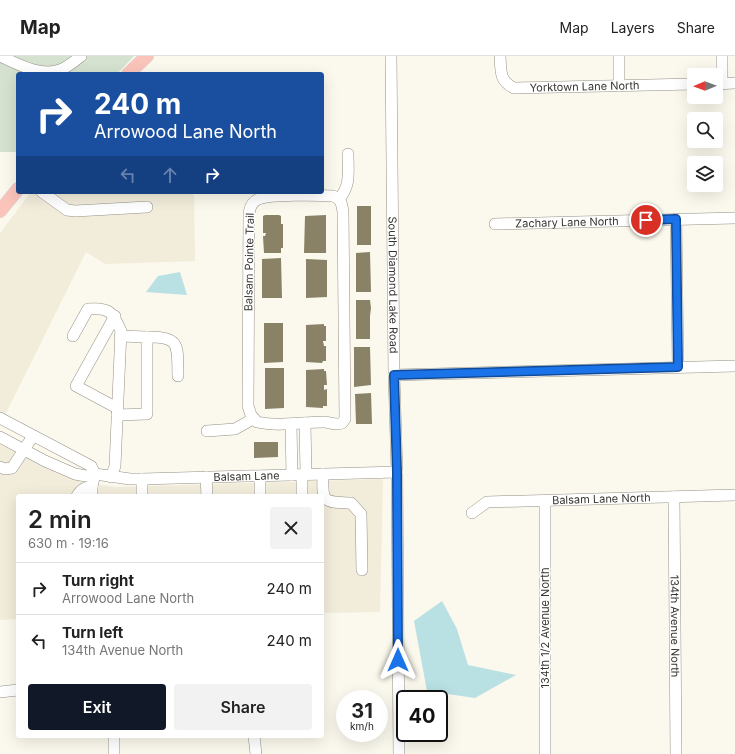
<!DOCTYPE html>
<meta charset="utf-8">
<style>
body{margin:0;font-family:Inter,sans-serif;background:#f2f2f2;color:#222;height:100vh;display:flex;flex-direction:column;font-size:15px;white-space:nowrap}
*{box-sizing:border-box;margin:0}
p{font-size:13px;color:#767676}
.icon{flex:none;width:22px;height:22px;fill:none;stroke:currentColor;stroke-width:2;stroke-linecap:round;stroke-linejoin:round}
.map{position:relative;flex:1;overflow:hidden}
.details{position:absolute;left:16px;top:438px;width:308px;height:244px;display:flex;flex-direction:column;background:#fff;border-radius:4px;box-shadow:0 4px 16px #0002}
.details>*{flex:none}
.hud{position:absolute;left:16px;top:16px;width:308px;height:122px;border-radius:4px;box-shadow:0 4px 16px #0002;background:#1a4fa0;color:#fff;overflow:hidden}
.needle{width:26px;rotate:269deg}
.controls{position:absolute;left:687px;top:12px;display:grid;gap:8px}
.controls a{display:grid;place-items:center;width:36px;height:36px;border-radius:4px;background:#fff;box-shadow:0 4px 16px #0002;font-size:20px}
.speed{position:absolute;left:336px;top:634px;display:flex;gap:8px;font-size:20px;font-weight:700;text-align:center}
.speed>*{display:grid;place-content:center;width:52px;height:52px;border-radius:50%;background:#fff;box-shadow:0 4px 16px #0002;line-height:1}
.speed small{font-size:10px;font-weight:400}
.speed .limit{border:2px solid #111;border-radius:6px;background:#fff;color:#111}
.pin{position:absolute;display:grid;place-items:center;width:34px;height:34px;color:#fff;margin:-17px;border:2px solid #fff;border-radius:50%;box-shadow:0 1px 4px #0007}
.me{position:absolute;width:44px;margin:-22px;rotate:0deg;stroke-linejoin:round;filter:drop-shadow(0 0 3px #0008)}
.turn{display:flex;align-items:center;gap:14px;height:84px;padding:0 12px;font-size:18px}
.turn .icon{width:52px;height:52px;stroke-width:2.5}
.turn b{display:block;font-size:28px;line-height:34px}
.lanes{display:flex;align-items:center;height:38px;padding:0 12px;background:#0003;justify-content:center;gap:20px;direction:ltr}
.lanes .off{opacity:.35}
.round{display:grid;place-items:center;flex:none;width:42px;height:42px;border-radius:4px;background:#f2f2f2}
.head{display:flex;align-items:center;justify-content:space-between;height:68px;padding:0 12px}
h1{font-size:24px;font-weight:600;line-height:30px}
.button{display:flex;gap:8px;margin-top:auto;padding:8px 12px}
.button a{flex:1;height:46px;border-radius:4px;background:#111827;color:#fff;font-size:16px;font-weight:600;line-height:46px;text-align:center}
.button a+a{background:#f2f2f2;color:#222}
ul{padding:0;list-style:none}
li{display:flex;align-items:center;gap:12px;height:52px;padding:0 12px;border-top:1px solid #e0e0e0}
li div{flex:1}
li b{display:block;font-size:15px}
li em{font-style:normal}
header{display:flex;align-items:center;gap:24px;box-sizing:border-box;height:56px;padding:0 20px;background:#fff;border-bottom:1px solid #e0e0e0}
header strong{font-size:19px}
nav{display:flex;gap:22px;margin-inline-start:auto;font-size:14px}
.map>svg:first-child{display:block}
</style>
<header>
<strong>Map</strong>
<nav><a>Map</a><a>Layers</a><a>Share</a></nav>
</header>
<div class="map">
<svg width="735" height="698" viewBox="0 0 735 698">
<rect width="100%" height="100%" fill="#fbf8ed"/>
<path fill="#f2ecdb" d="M 31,136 L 194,136 L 195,205 L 105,208 L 86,196 L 0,369 L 0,177 Z
M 0,387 L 85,427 L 116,431 L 383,423 L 380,556 L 322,557 L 322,440 L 18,440 L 18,563 L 0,564 Z"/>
<path fill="#d5e2d0" d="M 0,0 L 134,0 L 117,18 L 18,18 L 18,96 L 0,96 Z"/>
<path fill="#b9e0e3" d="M 180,216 L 187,239 L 146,236 L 158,220 Z
M 442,545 L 457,573 L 468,609 L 516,619 L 475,642 L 427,635 L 414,565 Z"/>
<path fill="#8a8266" d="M 357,150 L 371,150 L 371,189 L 357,189 Z
M 265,159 L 279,159 L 281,160 L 281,168 L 283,168 L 283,192 L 281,192 L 281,197 L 264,197 L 263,180 L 265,180 L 266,177 L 263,177 L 263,160 Z
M 326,159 L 326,197 L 304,197 L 305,160 Z
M 370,196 L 371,236 L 356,236 L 356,197 Z
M 281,202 L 282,242 L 262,242 L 262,203 Z
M 306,203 L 327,204 L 327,241 L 306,242 Z
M 356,244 L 370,244 L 371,252 L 370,260 L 370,283 L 356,283 Z
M 264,267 L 283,267 L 283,306 L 264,307 Z
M 324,268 L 324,270 L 326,270 L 326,285 L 323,285 L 324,290 L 326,290 L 326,305 L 323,305 L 322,307 L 306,306 L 306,269 Z
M 354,291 L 370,291 L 371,329 L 354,331 Z
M 265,312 L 284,312 L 284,352 L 265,353 Z
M 324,313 L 324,315 L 326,315 L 327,329 L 324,329 L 324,334 L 327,333 L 327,350 L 323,350 L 323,352 L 306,351 L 306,314 Z
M 371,337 L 372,368 L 356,368 L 355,338 Z
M 254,386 L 278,386 L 278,401 L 254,402 Z"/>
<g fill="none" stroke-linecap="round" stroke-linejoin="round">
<g stroke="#949187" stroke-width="12">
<g id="minor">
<path d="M 0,0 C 17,8 41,21 60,14 C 68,11 75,5 81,0"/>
<path id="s1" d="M 391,0 L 394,319 L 397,416 L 399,698"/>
<path id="s2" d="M 500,0 C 501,14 499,25 514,32 L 694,28"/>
<path d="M 619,0 L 619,30"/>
<path d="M 722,0 L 722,28"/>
<path d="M 716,28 L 735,27"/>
<path d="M 42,136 L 67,154 L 75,155 L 147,151"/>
<path d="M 333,140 C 341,143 342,148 343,156 L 345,363 L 342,367 C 336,370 330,366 324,366 C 302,366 279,371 257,366 L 251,359 L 248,350 L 249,157 C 250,151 252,145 259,143 C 269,138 320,139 333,140 Z"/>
<path d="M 339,143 C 351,130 348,115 348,98"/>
<path d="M 676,163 L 678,311"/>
<path id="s3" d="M 495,168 L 735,162"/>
<path d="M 115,260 L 76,330 L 117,352"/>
<path d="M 73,280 L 88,253 C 109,251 113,256 121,275 L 115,410 L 111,421"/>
<path d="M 147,281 C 182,280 177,291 178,320"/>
<path d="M 394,319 L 735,310"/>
<path d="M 117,359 L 147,358 L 147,281 L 120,280"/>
<path d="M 0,362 L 91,410 L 95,418"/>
<path d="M 305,367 L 306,418"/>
<path d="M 291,368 L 292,419"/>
<path d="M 207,375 L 235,373 L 253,363"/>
<path id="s4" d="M 0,381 L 45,405 L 75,418 L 86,420 L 95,418 L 130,423 L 142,423 L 397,416"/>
<path d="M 0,411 L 5,413 L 12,412 L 33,380"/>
<path d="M 323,418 C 322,447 323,446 351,447 L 361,458 L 362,514"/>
<path d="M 302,419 L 302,440"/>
<path d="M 260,420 L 260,440"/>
<path d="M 206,421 L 207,440"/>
<path d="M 142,423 L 142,440"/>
<path d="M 77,440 C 81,433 85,432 92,430"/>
<path d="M 92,440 L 92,430 L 95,418"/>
<path id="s5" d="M 674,441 L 676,698"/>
<path d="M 545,445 L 545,698"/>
<path id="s6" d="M 472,457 L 487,446 L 735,439"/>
<path d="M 0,636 L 18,634"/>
<path d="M 114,680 L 114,698"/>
<path d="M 254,680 L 256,698"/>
</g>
</g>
<g stroke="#d7d7d6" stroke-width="14">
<path id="major" d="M 128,18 L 147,0
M 0,155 L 18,133"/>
</g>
<use href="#minor" stroke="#fff" stroke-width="11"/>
<use href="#major" stroke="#fbc4bb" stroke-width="13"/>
</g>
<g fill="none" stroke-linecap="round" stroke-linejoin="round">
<g stroke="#114b97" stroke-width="10">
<path id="route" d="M 398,604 L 397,416 L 394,319 L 678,311 L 676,163 L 646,164"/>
</g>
<use href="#route" stroke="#1a73e8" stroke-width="7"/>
</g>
<g text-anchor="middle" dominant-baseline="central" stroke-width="3" stroke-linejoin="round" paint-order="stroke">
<g font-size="11" fill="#363530" stroke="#fff">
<text stroke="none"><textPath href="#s2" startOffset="108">Yorktown Lane North</textPath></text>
<text stroke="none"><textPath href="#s3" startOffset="72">Zachary Lane North</textPath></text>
<text transform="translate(249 206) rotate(-89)">Balsam Pointe Trail</text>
<text stroke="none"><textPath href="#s1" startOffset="229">South Diamond Lake Road</textPath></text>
<text stroke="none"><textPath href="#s4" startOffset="256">Balsam Lane</textPath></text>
<text stroke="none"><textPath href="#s6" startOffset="133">Balsam Lane North</textPath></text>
<text stroke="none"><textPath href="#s5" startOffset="129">134th Avenue North</textPath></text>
<text transform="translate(545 572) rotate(-90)">134th 1/2 Avenue North</text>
</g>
</g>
</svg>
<div class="controls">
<a><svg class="needle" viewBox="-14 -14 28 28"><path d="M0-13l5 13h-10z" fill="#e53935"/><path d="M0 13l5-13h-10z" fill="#767676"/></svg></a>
<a><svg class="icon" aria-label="search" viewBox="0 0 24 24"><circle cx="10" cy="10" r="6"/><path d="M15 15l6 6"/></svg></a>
<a><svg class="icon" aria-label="layers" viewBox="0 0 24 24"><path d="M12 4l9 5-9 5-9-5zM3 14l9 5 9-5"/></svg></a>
</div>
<div class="speed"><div>31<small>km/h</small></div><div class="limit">40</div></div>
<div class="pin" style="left:646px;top:164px;background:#d93025"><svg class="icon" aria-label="arrive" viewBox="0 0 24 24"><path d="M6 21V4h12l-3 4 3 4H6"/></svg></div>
<svg class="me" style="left:398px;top:604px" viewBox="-20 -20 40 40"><path d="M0-17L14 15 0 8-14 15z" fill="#1a73e8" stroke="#fff" stroke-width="4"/></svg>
<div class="hud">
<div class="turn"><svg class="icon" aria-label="right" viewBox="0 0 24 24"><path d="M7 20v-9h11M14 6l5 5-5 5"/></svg><div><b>240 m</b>Arrowood Lane North</div></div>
<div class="lanes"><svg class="icon off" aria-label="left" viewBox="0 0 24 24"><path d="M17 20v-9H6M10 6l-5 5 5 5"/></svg><svg class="icon off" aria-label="ahead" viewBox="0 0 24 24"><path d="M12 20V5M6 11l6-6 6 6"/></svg><svg class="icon" aria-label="right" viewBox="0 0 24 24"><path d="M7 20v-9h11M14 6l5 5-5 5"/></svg></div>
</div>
<section class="details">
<div class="head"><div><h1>2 min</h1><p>630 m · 19:16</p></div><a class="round"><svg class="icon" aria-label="close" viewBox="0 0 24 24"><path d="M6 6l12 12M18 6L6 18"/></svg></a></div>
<ul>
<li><svg class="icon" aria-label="right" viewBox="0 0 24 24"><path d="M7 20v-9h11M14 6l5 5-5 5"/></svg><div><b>Turn right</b><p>Arrowood Lane North</p></div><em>240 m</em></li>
<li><svg class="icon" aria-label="left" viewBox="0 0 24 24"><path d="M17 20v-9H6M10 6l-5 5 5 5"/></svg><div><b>Turn left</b><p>134th Avenue North</p></div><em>240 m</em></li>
</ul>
<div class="button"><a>Exit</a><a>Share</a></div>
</section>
</div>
